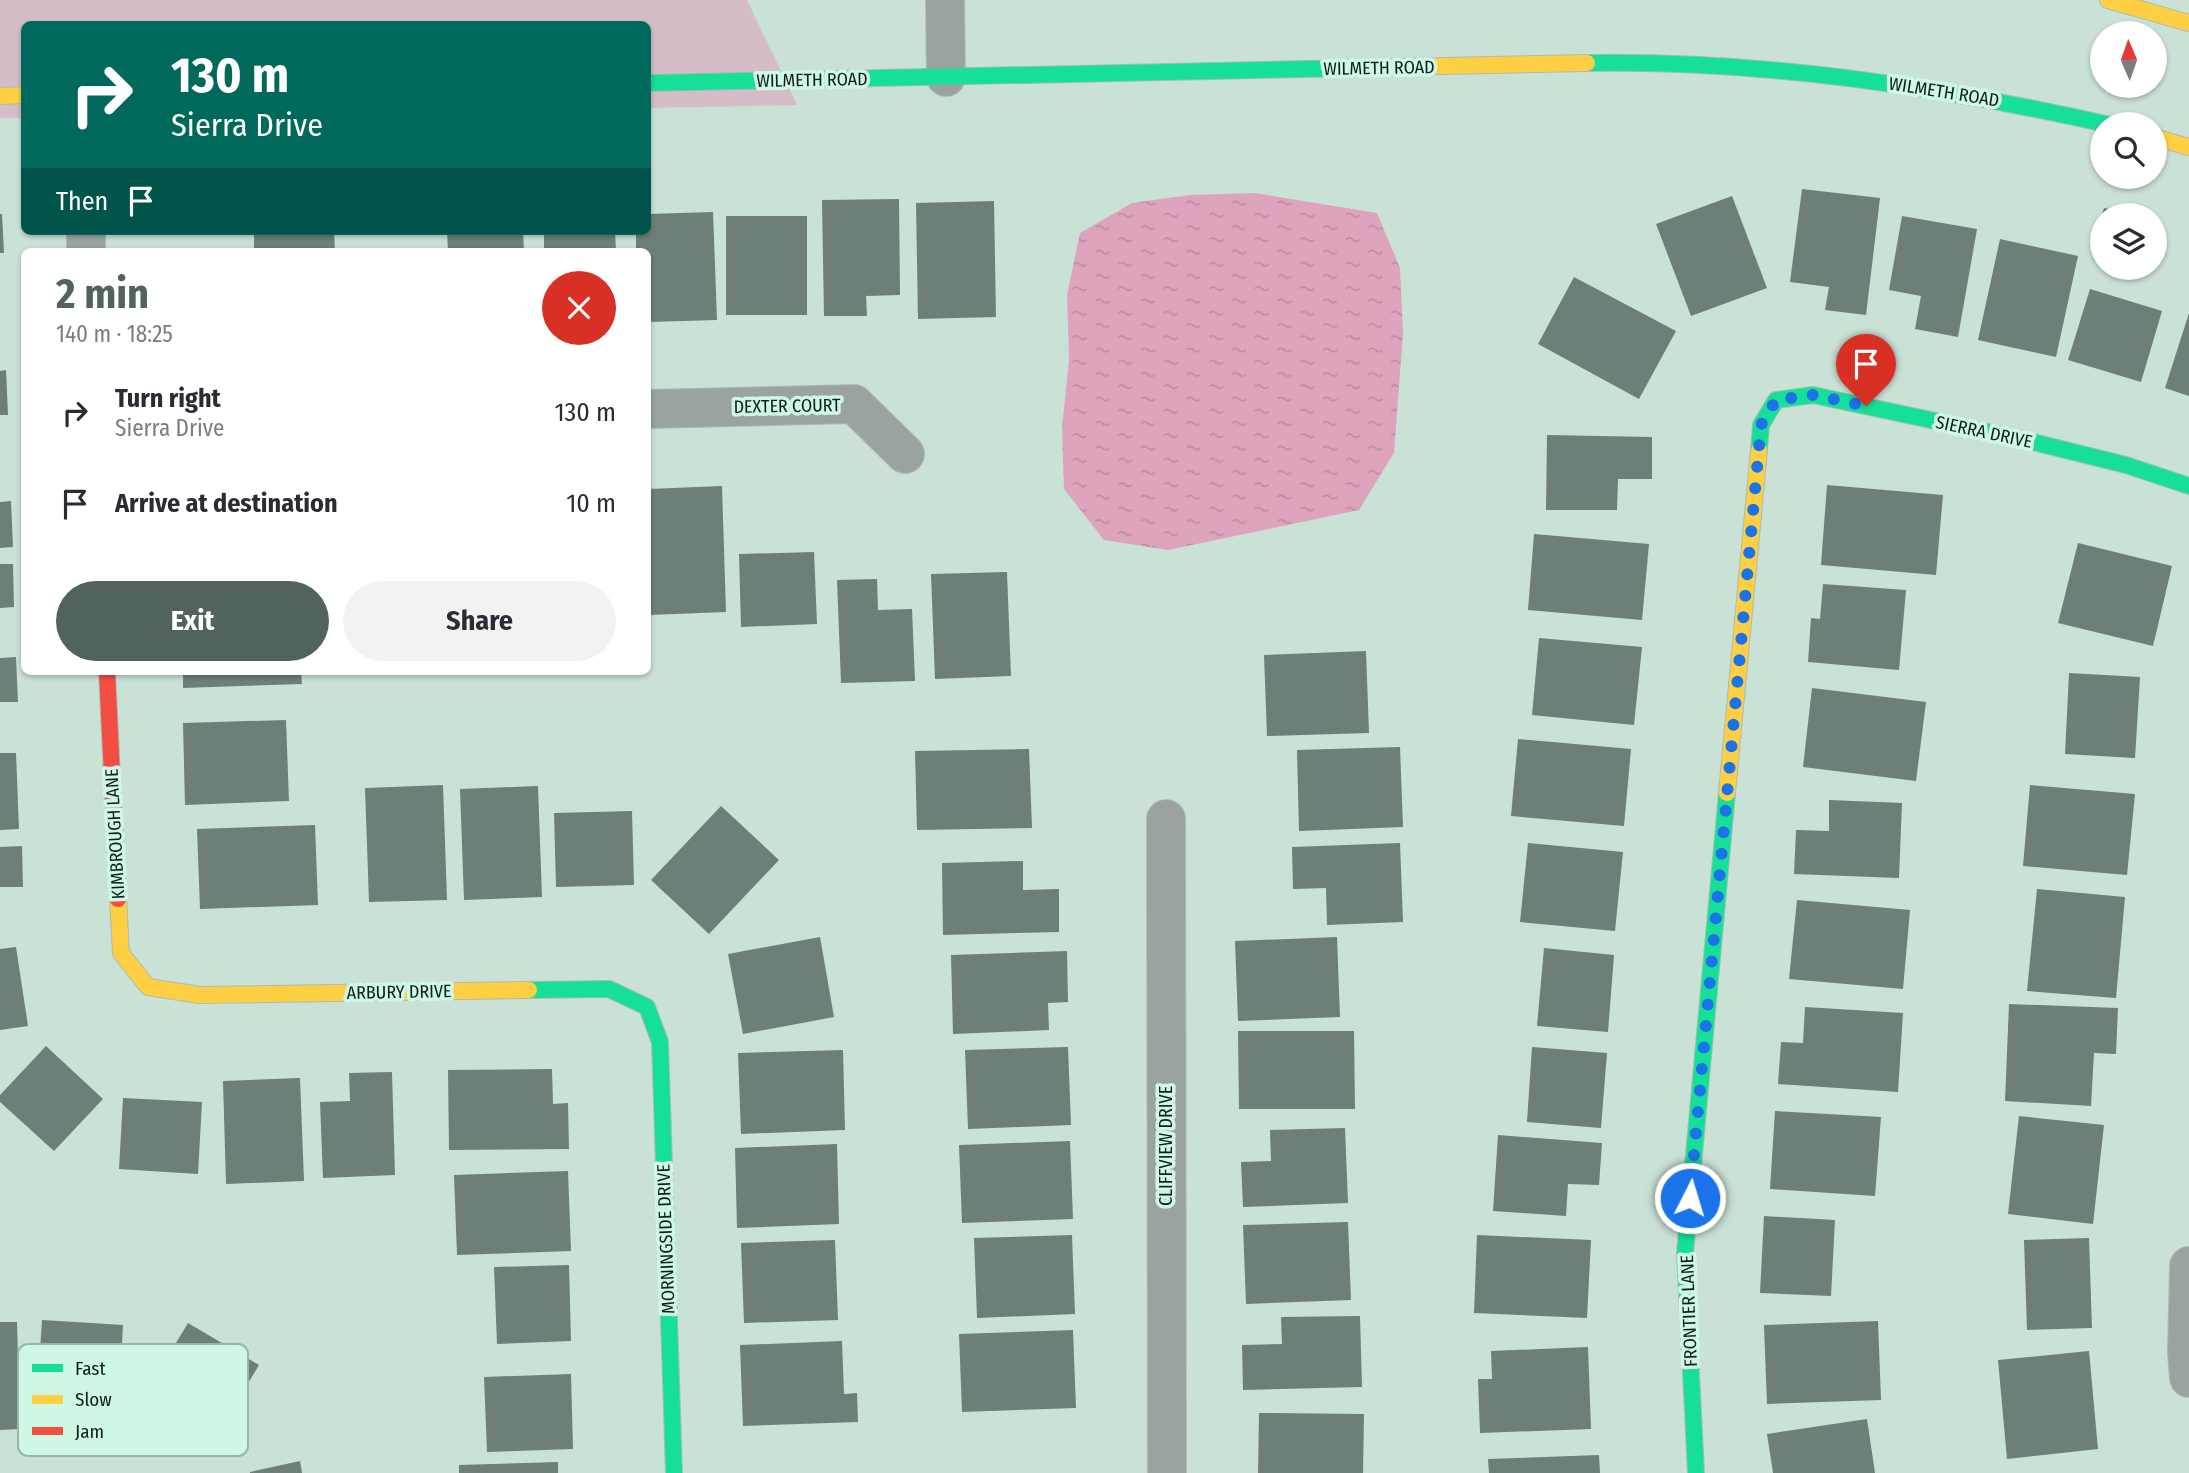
<!DOCTYPE html>
<meta charset="utf-8">
<style>
body{margin:0;font-family:"Fira Sans Condensed",sans-serif;background:#f2f2f3;color:#2b2b33;height:100vh;display:flex;flex-direction:column;font-size:26px;white-space:nowrap}
*{box-sizing:border-box;margin:0}
p{font-size:23px;color:#7c7c81}
.icon{flex:none;width:38px;height:38px;fill:none;stroke:currentColor;stroke-width:2;stroke-linecap:round;stroke-linejoin:round}
.map{position:relative;flex:1;overflow:hidden}
.drawer{position:absolute;left:21px;top:248px;width:630px;height:427px;display:flex;flex-direction:column;background:#fff;border-radius:10px;box-shadow:0 2px 5px #0004}
.drawer>*{flex:none}
.hud{position:absolute;left:21px;top:21px;width:630px;height:214px;border-radius:10px;box-shadow:0 2px 5px #0004;background:#00695c;color:#fff;overflow:hidden}
.needle{width:46px;rotate:358deg}
.controls{position:absolute;left:2090px;top:21px;display:grid;gap:14px}
.controls a{display:grid;place-items:center;width:77px;height:77px;border-radius:50%;background:#fff;box-shadow:0 2px 5px #0004;font-size:35px}
.pin{position:absolute;display:grid;place-items:center;width:60px;height:60px;color:#fff;margin:-72px -30px;border-radius:50% 50% 50% 0;rotate:-45deg;box-shadow:0 0 7px #0007}
.pin .icon{rotate:45deg}
.me{position:absolute;width:77px;margin:-38px;rotate:5deg;stroke-linejoin:round;filter:drop-shadow(0 0 5px #0008)}
.turn{display:flex;align-items:center;gap:24px;height:147px;padding:0 35px;font-size:32px}
.turn .icon{width:91px;height:91px;stroke-width:2.5}
.turn b{display:block;font-size:49px;line-height:60px}
.then{display:flex;align-items:center;height:66px;padding:0 35px;background:#0003;gap:14px;font-size:26px}
.round{display:grid;place-items:center;flex:none;width:74px;height:74px;border-radius:37px;background:#f2f2f3}
.summary{display:flex;align-items:center;justify-content:space-between;height:119px;padding:0 35px}
h1{font-size:42px;font-weight:700;line-height:52px;color:#51635b}
.cta{display:flex;gap:14px;margin-top:auto;padding:14px 35px}
.cta a{flex:1;height:80px;border-radius:42px;background:#51635b;color:#fff;font-size:28px;font-weight:700;line-height:80px;text-align:center}
.cta a+a{background:#f2f2f3;color:#2b2b33}
ul{padding:0;list-style:none}
li{display:flex;align-items:center;gap:21px;height:91px;padding:0 35px}
li div{flex:1}
li b{display:block;font-size:26px}
li em{font-style:normal}
.map>svg:first-child{display:block}
</style>
<div class="map">
<svg width="2189" height="1473" viewBox="0 0 2189 1473">
<defs>
<pattern id="water-ripples" width="26" height="14" patternUnits="userSpaceOnUse" patternTransform="scale(1.75)"><rect width="26" height="14" fill="#dea4be"/><path d="M2 4q2-2 4 0t4 0M15 11q2-2 4 0t4 0" fill="none" stroke="#bd8da3"/></pattern>
</defs>
<rect width="100%" height="100%" fill="#cae1d6"/>
<path fill="#d4bdc7" d="M 0,0 L 747,0 L 797,105 L 648,108 L 648,24 L 24,24 L 24,118 L 0,118 Z"/>
<path fill="url(#water-ripples)" d="M 1255,193 L 1377,213 L 1400,268 L 1403,333 L 1394,453 L 1359,510 L 1168,550 L 1104,540 L 1064,489 L 1062,428 L 1069,359 L 1067,295 L 1080,233 L 1132,203 L 1190,195 Z"/>
<path fill="#6d7f77" d="M 1802,189 L 1880,198 L 1866,315 L 1825,310 L 1829,287 L 1790,282 Z
M 1732,196 L 1767,288 L 1691,316 L 1656,224 Z
M 899,199 L 900,295 L 866,296 L 867,316 L 824,316 L 822,200 Z
M 994,201 L 996,317 L 918,319 L 916,203 Z
M 2104,208 L 2117,211 L 2117,215 L 2102,215 Z
M 713,212 L 717,320 L 648,322 L 648,252 L 636,252 L 636,231 L 648,231 L 648,214 Z
M 0,214 L 2,214 L 4,253 L 0,253 Z
M 726,216 L 807,216 L 807,315 L 726,315 Z
M 1902,216 L 1977,229 L 1958,337 L 1915,329 L 1921,296 L 1889,290 Z
M 254,231 L 334,231 L 335,252 L 254,252 Z
M 447,231 L 523,231 L 524,252 L 448,252 Z
M 544,231 L 615,231 L 616,252 L 544,252 Z
M 2000,239 L 2078,256 L 2056,357 L 1978,340 Z
M 426,248 L 426,252 L 375,252 L 375,250 Z
M 1574,277 L 1676,331 L 1639,399 L 1538,344 Z
M 2090,289 L 2162,311 L 2141,382 L 2068,360 Z
M 2189,313 L 2189,396 L 2165,388 Z
M 6,370 L 8,415 L 0,415 L 0,371 Z
M 1547,435 L 1652,437 L 1652,479 L 1618,479 L 1617,510 L 1546,510 Z
M 1827,485 L 1943,495 L 1936,575 L 1821,565 Z
M 722,486 L 726,612 L 649,615 L 648,489 Z
M 11,501 L 13,547 L 0,548 L 0,502 Z
M 1534,534 L 1649,544 L 1642,620 L 1528,610 Z
M 2078,543 L 2172,566 L 2153,646 L 2058,623 Z
M 814,552 L 817,624 L 741,627 L 739,554 Z
M 0,564 L 13,564 L 14,607 L 0,608 Z
M 1007,572 L 1011,676 L 935,679 L 931,574 Z
M 877,579 L 878,610 L 912,609 L 915,681 L 841,683 L 837,580 Z
M 1823,584 L 1906,590 L 1899,670 L 1808,662 L 1811,618 L 1820,619 Z
M 1539,638 L 1642,647 L 1634,725 L 1532,715 Z
M 1366,651 L 1369,733 L 1267,736 L 1264,655 Z
M 16,657 L 18,702 L 0,702 L 0,658 Z
M 183,672 L 301,672 L 302,684 L 183,688 Z
M 2069,673 L 2140,677 L 2135,758 L 2065,754 Z
M 1812,688 L 1926,702 L 1916,781 L 1803,767 Z
M 286,720 L 289,801 L 185,805 L 183,723 Z
M 1518,739 L 1631,749 L 1624,826 L 1511,816 Z
M 1400,747 L 1403,827 L 1299,831 L 1297,750 Z
M 1029,749 L 1032,828 L 917,830 L 915,751 Z
M 0,753 L 16,753 L 19,829 L 0,830 Z
M 443,785 L 447,900 L 369,902 L 365,788 Z
M 2030,785 L 2135,794 L 2127,875 L 2023,866 Z
M 538,786 L 542,897 L 464,900 L 460,789 Z
M 1829,800 L 1902,803 L 1899,878 L 1794,874 L 1796,830 L 1829,831 Z
M 721,806 L 779,860 L 709,934 L 651,880 Z
M 632,811 L 634,885 L 556,887 L 554,813 Z
M 315,825 L 318,905 L 200,909 L 197,829 Z
M 1400,843 L 1403,922 L 1327,925 L 1326,888 L 1293,889 L 1292,847 Z
M 1528,843 L 1623,852 L 1615,931 L 1520,922 Z
M 22,846 L 23,887 L 0,887 L 0,847 Z
M 1023,861 L 1023,890 L 1059,889 L 1059,932 L 943,935 L 942,863 Z
M 2037,889 L 2125,897 L 2116,998 L 2027,991 Z
M 1797,900 L 1910,910 L 1903,989 L 1789,979 Z
M 820,937 L 834,1017 L 743,1034 L 728,954 Z
M 1337,937 L 1340,1017 L 1238,1021 L 1235,941 Z
M 16,947 L 28,1026 L 0,1030 L 0,949 Z
M 1544,948 L 1614,955 L 1608,1032 L 1537,1026 Z
M 1067,951 L 1068,1002 L 1048,1003 L 1049,1030 L 953,1034 L 951,955 Z
M 2009,1004 L 2118,1008 L 2116,1054 L 2094,1053 L 2091,1106 L 2005,1101 Z
M 1805,1007 L 1903,1013 L 1898,1092 L 1778,1084 L 1781,1042 L 1803,1043 Z
M 1238,1031 L 1354,1031 L 1355,1109 L 1239,1109 Z
M 46,1046 L 103,1099 L 54,1151 L 0,1102 L 0,1095 Z
M 1068,1047 L 1071,1125 L 968,1129 L 965,1050 Z
M 1532,1047 L 1607,1053 L 1601,1128 L 1527,1122 Z
M 843,1050 L 845,1130 L 741,1134 L 738,1053 Z
M 552,1069 L 553,1104 L 568,1103 L 569,1149 L 449,1150 L 448,1070 Z
M 392,1072 L 395,1175 L 323,1178 L 320,1102 L 350,1101 L 349,1073 Z
M 300,1078 L 304,1181 L 226,1184 L 223,1081 Z
M 123,1098 L 202,1102 L 198,1174 L 119,1169 Z
M 1775,1111 L 1881,1117 L 1875,1196 L 1770,1189 Z
M 2019,1116 L 2104,1125 L 2093,1224 L 2008,1214 Z
M 1345,1128 L 1348,1203 L 1243,1207 L 1241,1162 L 1271,1161 L 1270,1130 Z
M 1498,1135 L 1602,1143 L 1599,1185 L 1568,1184 L 1566,1216 L 1493,1211 Z
M 1070,1141 L 1073,1219 L 962,1223 L 959,1145 Z
M 837,1144 L 839,1224 L 737,1228 L 735,1148 Z
M 568,1171 L 571,1251 L 457,1255 L 454,1175 Z
M 1764,1216 L 1835,1220 L 1831,1296 L 1760,1293 Z
M 1348,1222 L 1351,1300 L 1246,1304 L 1243,1225 Z
M 1072,1235 L 1075,1314 L 977,1318 L 974,1238 Z
M 1477,1235 L 1591,1240 L 1587,1318 L 1474,1313 Z
M 2089,1238 L 2092,1328 L 2027,1330 L 2024,1240 Z
M 835,1240 L 838,1320 L 744,1323 L 741,1243 Z
M 569,1265 L 571,1341 L 497,1344 L 494,1267 Z
M 1360,1316 L 1362,1387 L 1243,1390 L 1242,1345 L 1282,1344 L 1281,1317 Z
M 42,1320 L 123,1325 L 118,1418 L 36,1413 Z
M 1878,1321 L 1881,1400 L 1767,1404 L 1764,1325 Z
M 0,1322 L 17,1322 L 20,1429 L 0,1430 Z
M 188,1323 L 259,1365 L 208,1450 L 137,1408 Z
M 1073,1330 L 1076,1408 L 962,1412 L 959,1334 Z
M 842,1341 L 844,1394 L 857,1393 L 858,1422 L 743,1426 L 740,1345 Z
M 1588,1347 L 1591,1429 L 1480,1433 L 1478,1379 L 1492,1379 L 1491,1351 Z
M 2089,1351 L 2098,1449 L 2007,1459 L 1998,1360 Z
M 571,1374 L 573,1449 L 487,1452 L 484,1377 Z
M 1259,1413 L 1364,1414 L 1363,1473 L 1258,1473 Z
M 1867,1419 L 1875,1473 L 1773,1473 L 1767,1434 Z
M 1599,1455 L 1600,1473 L 1489,1473 L 1488,1459 Z
M 300,1461 L 302,1473 L 250,1473 L 250,1472 Z
M 558,1462 L 558,1473 L 459,1473 L 459,1465 Z"/>
<g fill="none" stroke-linecap="round" stroke-linejoin="round">
<g stroke="#aabcb4" stroke-width="40">
<path id="street" d="M 945,0 L 946,77
M 86,231 L 86,252
M 648,409 L 854,404 L 905,454
M 1166,819 L 1167,1473
M 2189,1266 L 2187,1352 L 2189,1378"/>
</g>
<g stroke="#aabcb4" stroke-width="18">
<path id="fast" d="M 1587,63 C 1762,60 1935,86 2106,124
M 648,83 L 1351,68
M 1759,450 L 1761,425 L 1776,400 L 1813,395 L 2025,440 L 2126,465 L 2189,486
M 529,990 L 609,989 L 647,1007 L 660,1042 L 674,1473
M 1696,1473 L 1685,1253 L 1727,793"/>
</g>
<g stroke="#aabcb4" stroke-width="18">
<path id="slow" d="M 2108,0 L 2189,23
M 1351,68 L 1587,63
M 0,96 L 24,95
M 2154,137 L 2189,147
M 1727,793 L 1759,450
M 118,899 L 121,953 L 148,987 L 200,995 L 529,990"/>
</g>
<g stroke="#aabcb4" stroke-width="18">
<path id="jam" d="M 107,672 L 118,899"/>
</g>
<use href="#street" stroke="#9ba3a0" stroke-width="38"/>
<use href="#fast" stroke="#16e098" stroke-width="16"/>
<use href="#slow" stroke="#ffcf43" stroke-width="16"/>
<use href="#jam" stroke="#f24e42" stroke-width="16"/>
</g>
<g fill="none" stroke-linecap="round" stroke-linejoin="round">
<path stroke="#1a73e8" stroke-width="12" stroke-dasharray="0 21.6" d="M 1690,1198 L 1761,425 L 1776,400 L 1813,395 L 1866,406"/>
</g>
<g text-anchor="middle" dominant-baseline="central" stroke-width="7" stroke-linejoin="round" paint-order="stroke">
<g font-size="18" fill="#101f19" stroke="#cef7e5">
<text transform="translate(1379 68) rotate(-1)">WILMETH ROAD</text>
<text transform="translate(812 80) rotate(-1)">WILMETH ROAD</text>
<text transform="translate(1944 92) rotate(9)">WILMETH ROAD</text>
<text transform="translate(787 406) rotate(-1)">DEXTER COURT</text>
<text transform="translate(1984 432) rotate(12)">SIERRA DRIVE</text>
<text transform="translate(115 834) rotate(-93)">KIMBROUGH LANE</text>
<text transform="translate(399 992) rotate(-1)">ARBURY DRIVE</text>
<text transform="translate(1166 1146) rotate(-90)">CLIFFVIEW DRIVE</text>
<text transform="translate(666 1239) rotate(-92)">MORNINGSIDE DRIVE</text>
<text transform="translate(1689 1311) rotate(-92)">FRONTIER LANE</text>
</g>
</g>
<rect x="18" y="1344" width="230" height="112" rx="10" fill="#cef7e5" stroke="#95b6a8" stroke-width="2"/>
<rect x="32" y="1364" width="31" height="8" fill="#16e098"/>
<rect x="32" y="1395" width="31" height="9" fill="#ffcf43"/>
<rect x="32" y="1427" width="31" height="8" fill="#f24e42"/>
<g font-size="19" fill="#101f19">
<text x="75" y="1375">Fast</text>
<text x="75" y="1406">Slow</text>
<text x="75" y="1438">Jam</text>
</g>
</svg>
<div class="controls">
<a><svg class="needle" viewBox="-14 -14 28 28"><path d="M0-13l5 13h-10z" fill="#e53935"/><path d="M0 13l5-13h-10z" fill="#7c7c81"/></svg></a>
<a><svg class="icon" aria-label="search" viewBox="0 0 24 24"><circle cx="10" cy="10" r="6"/><path d="M15 15l6 6"/></svg></a>
<a><svg class="icon" aria-label="layers" viewBox="0 0 24 24"><path d="M12 4l9 5-9 5-9-5zM3 14l9 5 9-5"/></svg></a>
</div>
<div class="pin" style="left:1866px;top:406px;background:#d93025"><svg class="icon" aria-label="arrive" viewBox="0 0 24 24"><path d="M6 21V4h12l-3 4 3 4H6"/></svg></div>
<svg class="me" style="left:1690px;top:1198px" viewBox="-20 -20 40 40"><circle r="17" fill="#1a73e8" stroke="#fff" stroke-width="3"/><path d="M0-11L8 9 0 5-8 9z" fill="#fff"/></svg>
<div class="hud">
<div class="turn"><svg class="icon" aria-label="right" viewBox="0 0 24 24"><path d="M7 20v-9h11M14 6l5 5-5 5"/></svg><div><b>130 m</b>Sierra Drive</div></div>
<div class="then">Then<svg class="icon" aria-label="arrive" viewBox="0 0 24 24"><path d="M6 21V4h12l-3 4 3 4H6"/></svg></div>
</div>
<section class="drawer">
<div class="summary"><div><h1>2 min</h1><p>140 m · 18:25</p></div><a class="round" style="background:#d93025;color:#fff"><svg class="icon" aria-label="close" viewBox="0 0 24 24"><path d="M6 6l12 12M18 6L6 18"/></svg></a></div>
<ul>
<li><svg class="icon" aria-label="right" viewBox="0 0 24 24"><path d="M7 20v-9h11M14 6l5 5-5 5"/></svg><div><b>Turn right</b><p>Sierra Drive</p></div><em>130 m</em></li>
<li><svg class="icon" aria-label="arrive" viewBox="0 0 24 24"><path d="M6 21V4h12l-3 4 3 4H6"/></svg><div><b>Arrive at destination</b></div><em>10 m</em></li>
</ul>
<div class="cta"><a>Exit</a><a>Share</a></div>
</section>
</div>
